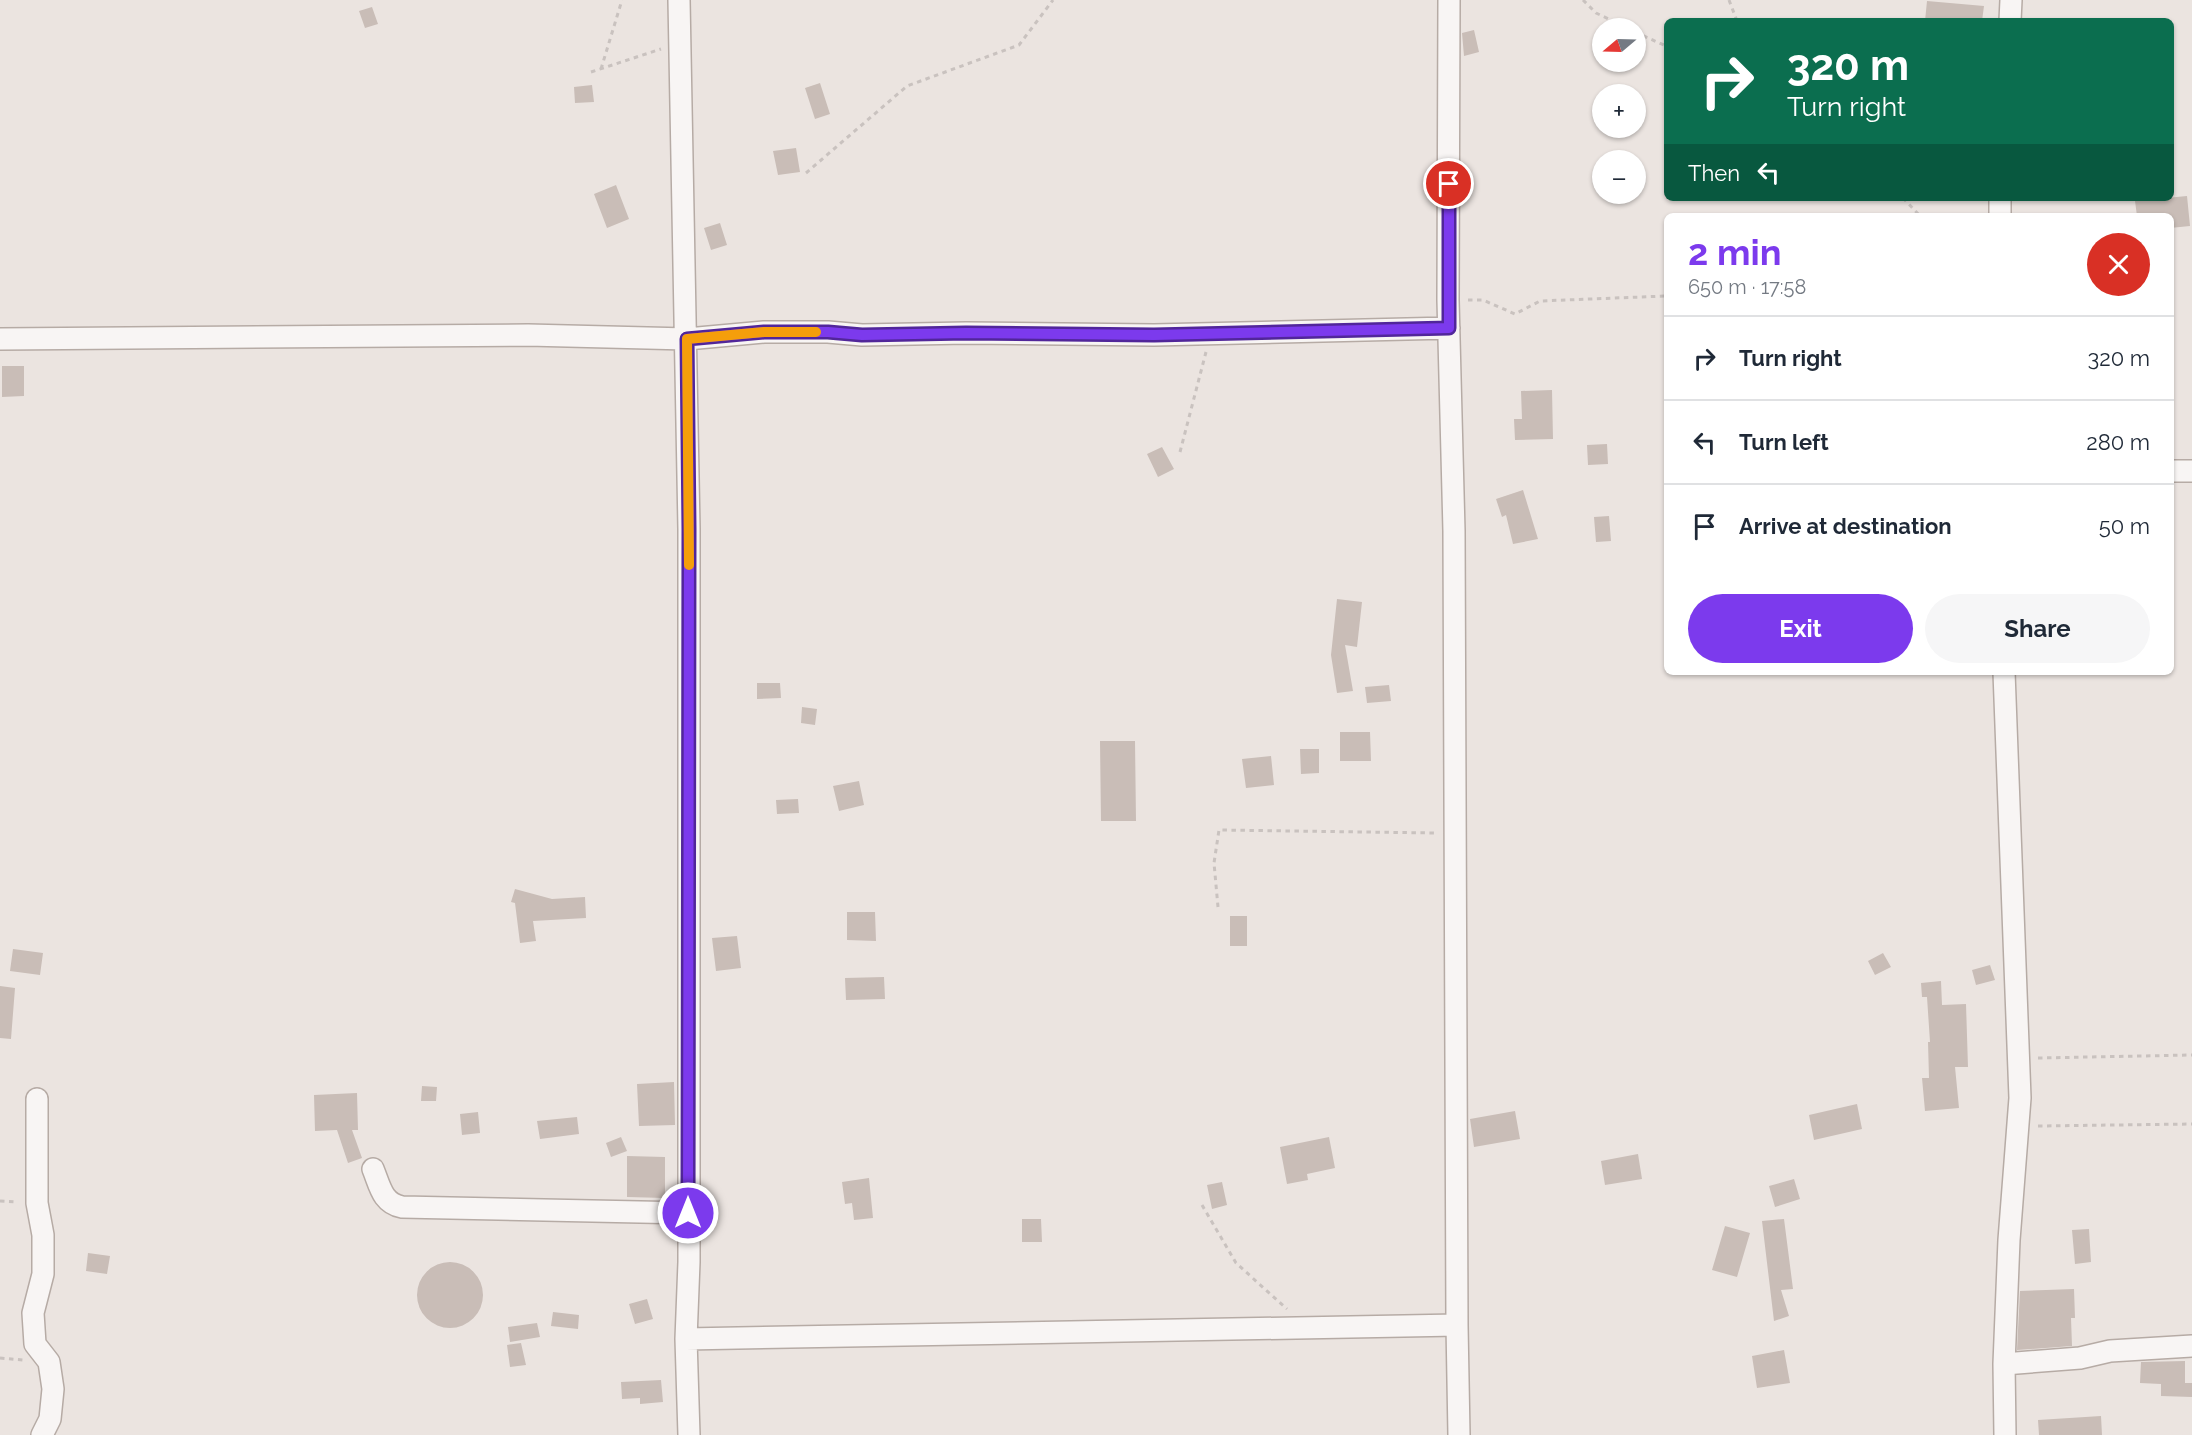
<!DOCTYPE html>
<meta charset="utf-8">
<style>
body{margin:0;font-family:Raleway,sans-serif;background:#f6f6f7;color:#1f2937;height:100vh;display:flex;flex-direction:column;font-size:22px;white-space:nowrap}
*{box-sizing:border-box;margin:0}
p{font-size:20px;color:#747a83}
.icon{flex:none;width:33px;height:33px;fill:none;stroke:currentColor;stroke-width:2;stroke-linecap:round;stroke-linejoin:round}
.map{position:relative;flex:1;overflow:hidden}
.side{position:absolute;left:1664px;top:213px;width:510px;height:462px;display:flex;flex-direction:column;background:#fff;border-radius:9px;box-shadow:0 2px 4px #0004}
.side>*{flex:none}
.guide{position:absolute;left:1664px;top:18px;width:510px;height:183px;border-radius:9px;box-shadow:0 2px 4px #0004;background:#0b6e4f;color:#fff;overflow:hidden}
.needle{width:39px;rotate:251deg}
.buttons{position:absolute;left:1592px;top:18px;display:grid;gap:12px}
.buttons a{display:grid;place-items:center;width:54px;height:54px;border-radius:50%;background:#fff;box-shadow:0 2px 4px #0004;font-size:30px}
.pin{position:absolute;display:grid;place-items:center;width:51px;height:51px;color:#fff;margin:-26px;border:3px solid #fff;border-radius:50%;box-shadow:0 2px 6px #0007}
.me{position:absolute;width:66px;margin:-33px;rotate:0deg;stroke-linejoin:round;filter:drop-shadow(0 0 4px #0008)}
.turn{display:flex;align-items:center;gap:21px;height:126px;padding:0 24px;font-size:27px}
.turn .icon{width:78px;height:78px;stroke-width:2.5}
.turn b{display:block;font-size:42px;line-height:51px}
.then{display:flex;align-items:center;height:57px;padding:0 24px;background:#0003;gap:12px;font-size:22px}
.round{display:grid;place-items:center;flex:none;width:63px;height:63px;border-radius:32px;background:#f6f6f7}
.overview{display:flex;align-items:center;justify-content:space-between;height:102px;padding:0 24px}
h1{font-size:36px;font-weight:700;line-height:45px;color:#7c3aed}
.primary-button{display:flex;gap:12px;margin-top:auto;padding:12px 24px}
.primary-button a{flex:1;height:69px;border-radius:36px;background:#7c3aed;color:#fff;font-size:24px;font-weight:700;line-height:69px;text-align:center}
.primary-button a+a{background:#f6f6f7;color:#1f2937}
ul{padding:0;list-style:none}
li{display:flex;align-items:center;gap:18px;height:84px;padding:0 24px;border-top:2px solid #e0e1e3}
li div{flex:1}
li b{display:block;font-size:22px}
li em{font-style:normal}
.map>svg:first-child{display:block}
</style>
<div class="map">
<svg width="2192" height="1435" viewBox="0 0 2192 1435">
<rect width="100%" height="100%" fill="#ebe4e0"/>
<path fill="#c9bdb7" d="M 1927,1 L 1984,6 L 1982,21 L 1925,21 Z
M 372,7 L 378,24 L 365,28 L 359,11 Z
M 1474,30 L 1479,52 L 1464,56 L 1462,33 Z
M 820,83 L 830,114 L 815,119 L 805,88 Z
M 592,85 L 594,102 L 575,103 L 574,87 Z
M 796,148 L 800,172 L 778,175 L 773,151 Z
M 616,185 L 629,219 L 607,228 L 594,194 Z
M 2187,196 L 2190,226 L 2170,228 L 2170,216 L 2137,216 L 2135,201 Z
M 720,223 L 727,245 L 711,250 L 704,228 Z
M 2,366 L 24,366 L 24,396 L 2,397 Z
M 1552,390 L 1553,439 L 1515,440 L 1514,419 L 1522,419 L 1521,391 Z
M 1607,444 L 1608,464 L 1588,465 L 1587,445 Z
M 1162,447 L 1174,469 L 1158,477 L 1147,454 Z
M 1523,490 L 1538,539 L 1513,544 L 1506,515 L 1502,517 L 1496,499 Z
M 1609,516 L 1611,541 L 1596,542 L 1594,517 Z
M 1337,599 L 1362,602 L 1357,647 L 1345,645 L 1353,691 L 1337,693 L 1331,655 Z
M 757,683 L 780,683 L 781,698 L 757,699 Z
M 1389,685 L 1391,701 L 1367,703 L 1365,687 Z
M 802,707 L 817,709 L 815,725 L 801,723 Z
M 1340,732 L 1370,732 L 1371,761 L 1340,761 Z
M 1100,741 L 1135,741 L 1136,821 L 1101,821 Z
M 1300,749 L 1319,749 L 1319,773 L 1301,774 Z
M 1271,756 L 1274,785 L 1246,788 L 1242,759 Z
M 859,781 L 864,805 L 839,811 L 833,786 Z
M 798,799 L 799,813 L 777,814 L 776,800 Z
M 515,889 L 552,899 L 585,897 L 586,918 L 533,921 L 536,941 L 520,943 L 515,903 L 511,902 Z
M 847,912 L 875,912 L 876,941 L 847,940 Z
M 1230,916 L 1247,916 L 1247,946 L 1230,946 Z
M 737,936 L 741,968 L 716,971 L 712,938 Z
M 13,949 L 43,953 L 40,975 L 10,971 Z
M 1883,953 L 1891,967 L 1875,975 L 1868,961 Z
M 1990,965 L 1995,980 L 1976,985 L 1972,970 Z
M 884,977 L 885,999 L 846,1000 L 845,978 Z
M 1941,981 L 1942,1005 L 1966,1004 L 1968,1067 L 1955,1067 L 1959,1108 L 1925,1111 L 1922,1078 L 1929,1078 L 1928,1042 L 1930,1042 L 1927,997 L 1922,997 L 1921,983 Z
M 0,986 L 15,988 L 11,1039 L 0,1038 Z
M 674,1082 L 675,1125 L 639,1126 L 637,1084 Z
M 422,1086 L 437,1087 L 436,1101 L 421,1101 Z
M 357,1093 L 358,1130 L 352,1130 L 362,1158 L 348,1163 L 337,1130 L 315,1131 L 314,1095 Z
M 1857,1104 L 1862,1129 L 1814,1140 L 1809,1115 Z
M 1515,1111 L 1520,1139 L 1474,1147 L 1470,1119 Z
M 478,1112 L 480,1133 L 462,1135 L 460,1114 Z
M 577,1117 L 579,1134 L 540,1139 L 537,1121 Z
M 621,1137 L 627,1151 L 611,1157 L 606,1143 Z
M 1329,1137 L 1335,1168 L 1307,1174 L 1308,1180 L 1287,1184 L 1280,1147 Z
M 1638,1154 L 1642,1179 L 1605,1185 L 1601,1161 Z
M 627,1156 L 665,1157 L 665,1198 L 627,1197 Z
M 869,1178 L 873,1218 L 854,1220 L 852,1203 L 845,1204 L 842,1182 Z
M 1794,1179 L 1800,1199 L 1775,1207 L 1769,1186 Z
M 1222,1182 L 1227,1205 L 1212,1209 L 1207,1185 Z
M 1022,1219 L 1041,1219 L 1042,1242 L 1022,1242 Z
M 1784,1219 L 1793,1289 L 1781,1290 L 1789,1316 L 1774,1321 L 1762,1221 Z
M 1725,1226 L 1750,1233 L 1737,1277 L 1712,1270 Z
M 2089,1229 L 2091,1262 L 2075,1264 L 2072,1230 Z
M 88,1253 L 110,1256 L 107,1274 L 86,1271 Z
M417 1295a33 33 0 1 1 66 0a33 33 0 1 1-66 0Z
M 2074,1289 L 2075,1318 L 2071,1318 L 2072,1346 L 2017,1350 L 2020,1291 Z
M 647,1299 L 653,1319 L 635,1324 L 629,1304 Z
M 553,1312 L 579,1315 L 578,1329 L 551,1326 Z
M 537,1323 L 540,1337 L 510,1342 L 508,1327 Z
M 521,1343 L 526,1365 L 510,1367 L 507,1345 Z
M 1784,1350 L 1790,1383 L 1757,1388 L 1752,1356 Z
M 2185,1361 L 2185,1383 L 2192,1383 L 2192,1397 L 2161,1396 L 2161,1384 L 2140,1383 L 2141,1362 Z
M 661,1380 L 663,1402 L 640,1404 L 640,1398 L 622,1399 L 621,1382 Z
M 2101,1416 L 2102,1435 L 2039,1435 L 2038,1420 Z"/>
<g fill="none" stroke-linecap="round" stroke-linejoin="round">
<g stroke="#b6aba5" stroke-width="24">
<path id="minor" d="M 679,0 L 689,529 L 689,1262 L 686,1339 L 689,1435
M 1449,0 L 1448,300 L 1454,531 L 1457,1325 L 1459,1435
M 2010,21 L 2011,0
M 2000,216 L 2000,198
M 0,339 L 528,335 L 687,339 L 764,332 L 828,332 L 862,335 L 966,333 L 1154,335 L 1449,328
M 2170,471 L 2192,471
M 2004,672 L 2020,1098 L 2009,1240 L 2004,1364 L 2005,1435
M 37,1099 L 37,1203 L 43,1235 L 43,1274 L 33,1313 L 35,1344 L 49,1362 L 53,1389 L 50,1419 L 42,1435
M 373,1169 C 380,1186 382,1203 402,1207 L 688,1213
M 686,1339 L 1457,1325
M 2004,1364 L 2080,1358 L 2110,1351 L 2192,1346"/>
</g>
<path stroke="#c9c2bf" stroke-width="3" stroke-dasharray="4.5 4.5" stroke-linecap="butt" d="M 1583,0 L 1596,13 L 1628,28
M 1729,0 L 1737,21
M 1635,32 L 1666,46
M 601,69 L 622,0
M 591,72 L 661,49
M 806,173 L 907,86 L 1019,45 L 1053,0
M 1903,198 L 1920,216
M 1468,300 L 1483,300 L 1515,314 L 1540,301 L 1666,296
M 1180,452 L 1206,352
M 1218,907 L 1214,863 L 1219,830 L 1437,833
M 2038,1058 L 2192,1055
M 2038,1126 L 2192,1124
M 0,1201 L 18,1202
M 1202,1205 L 1236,1263 L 1287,1309
M 0,1358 L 23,1360"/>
<use href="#minor" stroke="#f8f5f4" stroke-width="21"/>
</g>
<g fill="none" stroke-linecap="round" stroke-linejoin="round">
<g stroke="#51269a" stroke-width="15">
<path id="route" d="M 688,1213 L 689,529 L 687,339 L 764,332 L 828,332 L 862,335 L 966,333 L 1154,335 L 1449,328 L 1449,184"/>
</g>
<use href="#route" stroke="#7c3aed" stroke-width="10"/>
<path stroke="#f59e0b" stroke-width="10" d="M 689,565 L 687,339 L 764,332 L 816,332"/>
</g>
</svg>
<div class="buttons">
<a><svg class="needle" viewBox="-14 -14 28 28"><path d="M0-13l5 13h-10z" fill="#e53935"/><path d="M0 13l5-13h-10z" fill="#747a83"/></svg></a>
<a>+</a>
<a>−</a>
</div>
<div class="pin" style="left:1449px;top:184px;background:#d93025"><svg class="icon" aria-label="arrive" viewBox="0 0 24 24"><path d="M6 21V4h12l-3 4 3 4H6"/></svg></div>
<svg class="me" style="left:688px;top:1213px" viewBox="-20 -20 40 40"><circle r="17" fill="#7c3aed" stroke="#fff" stroke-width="3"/><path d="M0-11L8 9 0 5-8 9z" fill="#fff"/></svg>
<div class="guide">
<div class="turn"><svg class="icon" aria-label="right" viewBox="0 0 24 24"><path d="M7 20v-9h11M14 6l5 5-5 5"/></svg><div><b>320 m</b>Turn right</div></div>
<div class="then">Then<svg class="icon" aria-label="left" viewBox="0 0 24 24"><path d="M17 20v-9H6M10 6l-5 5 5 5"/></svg></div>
</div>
<section class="side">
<div class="overview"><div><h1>2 min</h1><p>650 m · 17:58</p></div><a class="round" style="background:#d93025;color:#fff"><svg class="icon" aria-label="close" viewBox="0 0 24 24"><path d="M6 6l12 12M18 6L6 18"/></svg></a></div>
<ul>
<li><svg class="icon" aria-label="right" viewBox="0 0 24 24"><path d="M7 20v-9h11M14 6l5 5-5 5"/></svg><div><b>Turn right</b></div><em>320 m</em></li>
<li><svg class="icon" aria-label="left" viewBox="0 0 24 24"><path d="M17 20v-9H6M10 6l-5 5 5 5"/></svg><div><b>Turn left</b></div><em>280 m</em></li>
<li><svg class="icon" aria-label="arrive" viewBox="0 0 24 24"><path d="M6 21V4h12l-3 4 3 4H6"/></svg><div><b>Arrive at destination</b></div><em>50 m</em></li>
</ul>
<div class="primary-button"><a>Exit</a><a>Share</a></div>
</section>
</div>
